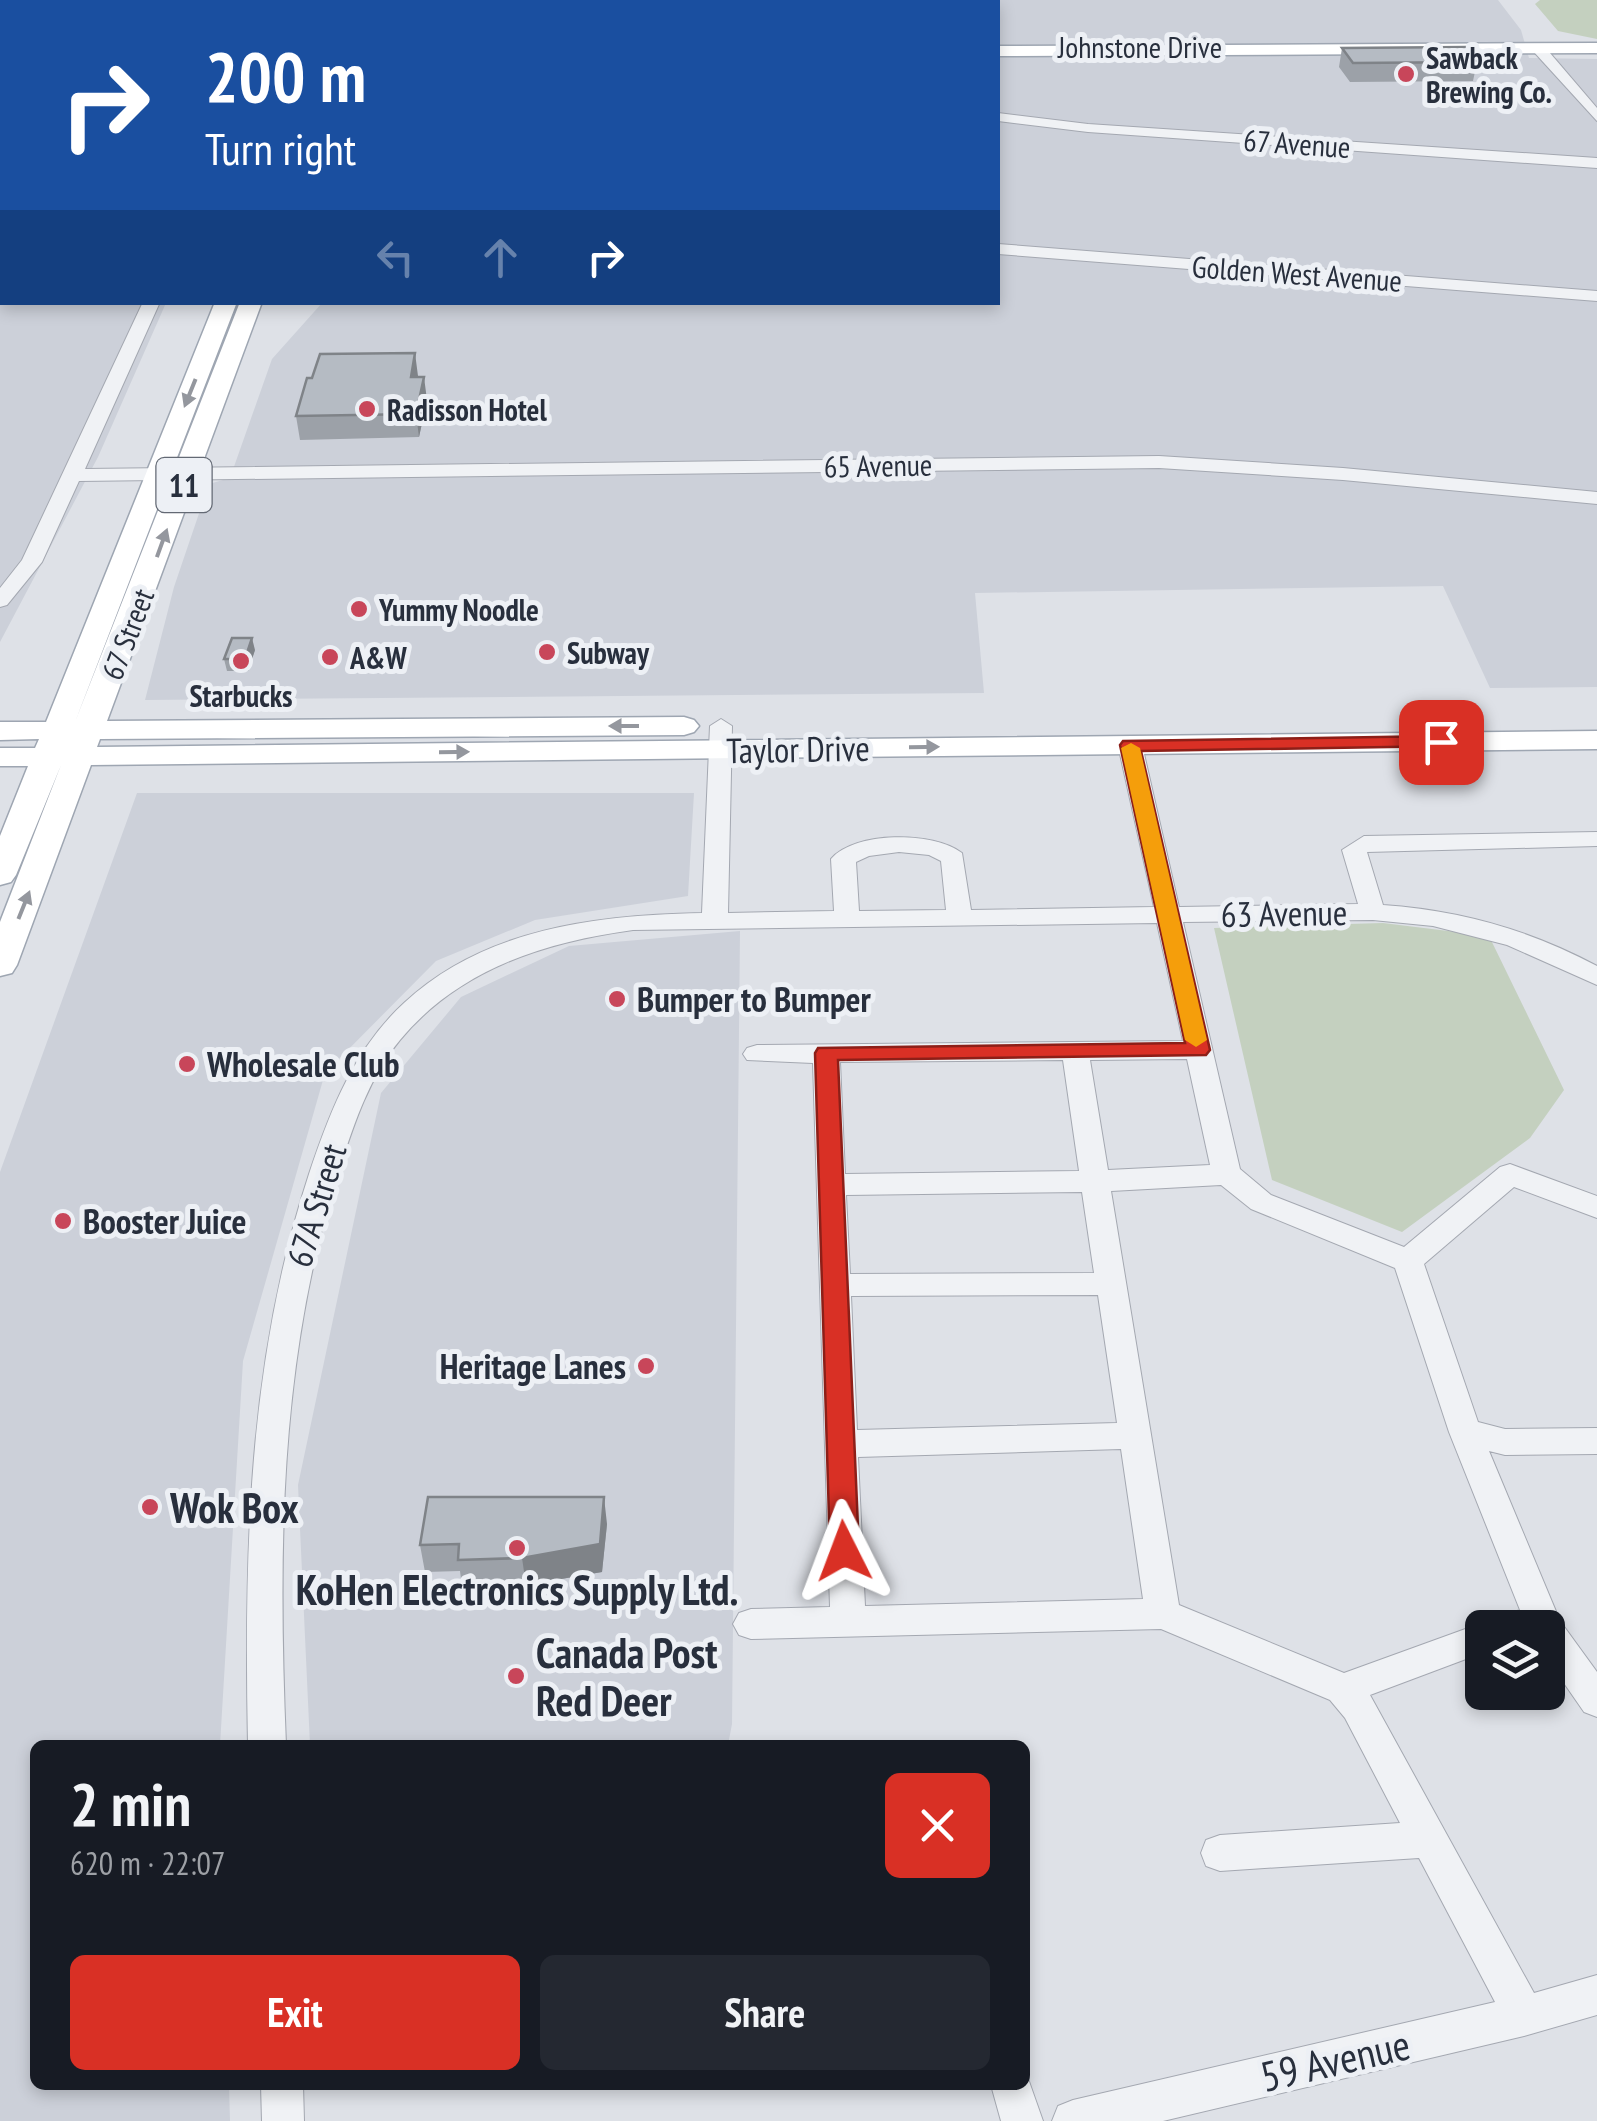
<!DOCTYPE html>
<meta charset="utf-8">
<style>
body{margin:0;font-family:"PT Sans Narrow",sans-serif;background:#242831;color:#f1f3f6;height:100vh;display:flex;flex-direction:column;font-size:38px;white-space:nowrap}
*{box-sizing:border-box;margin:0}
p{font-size:32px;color:#9ea1a6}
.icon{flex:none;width:55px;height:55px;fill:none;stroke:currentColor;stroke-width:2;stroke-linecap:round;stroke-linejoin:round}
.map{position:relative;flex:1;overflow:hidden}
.drawer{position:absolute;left:30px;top:1740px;width:1000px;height:350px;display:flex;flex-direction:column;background:#171b24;border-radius:15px;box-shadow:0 5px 15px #0003}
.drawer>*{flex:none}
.banner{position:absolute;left:0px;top:0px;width:1000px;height:305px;box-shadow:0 5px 15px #0003;background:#1a4fa0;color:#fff;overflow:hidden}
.fabs{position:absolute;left:1465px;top:1610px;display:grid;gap:20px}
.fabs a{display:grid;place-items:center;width:100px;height:100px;border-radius:15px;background:#171b24;box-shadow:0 5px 15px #0003;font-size:50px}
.pin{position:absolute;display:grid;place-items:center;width:85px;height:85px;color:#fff;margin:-42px;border-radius:20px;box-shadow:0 5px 15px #0006}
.me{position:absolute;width:110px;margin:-55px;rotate:357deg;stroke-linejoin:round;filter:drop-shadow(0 0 8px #0008)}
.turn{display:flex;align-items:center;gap:35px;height:210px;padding:0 40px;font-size:45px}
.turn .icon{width:130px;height:130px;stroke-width:2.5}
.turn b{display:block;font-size:70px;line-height:85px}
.lanes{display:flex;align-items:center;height:95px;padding:0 40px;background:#0003;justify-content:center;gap:50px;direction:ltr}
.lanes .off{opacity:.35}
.round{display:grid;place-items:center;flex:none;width:105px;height:105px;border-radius:15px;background:#242831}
.summary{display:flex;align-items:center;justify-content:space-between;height:170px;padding:0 40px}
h1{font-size:60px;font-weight:700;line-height:75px}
.action{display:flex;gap:20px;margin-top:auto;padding:20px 40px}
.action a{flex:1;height:115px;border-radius:15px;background:#d93025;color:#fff;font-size:40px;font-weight:700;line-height:115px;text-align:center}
.action a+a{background:#242831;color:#f1f3f6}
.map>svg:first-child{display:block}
</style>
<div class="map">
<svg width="1597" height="2121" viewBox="0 0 1597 2121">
<rect width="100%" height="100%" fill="#dee1e7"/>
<path fill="#ccd0d9" d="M 423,0 L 1498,0 L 1521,30 L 1529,58 L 1597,59 L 1597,687 L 1490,688 L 1443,586 L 975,593 L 984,693 L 145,700 L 174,587 L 209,484 L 230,478 L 272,359 L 322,303 L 998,302 L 998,2 Z
M 0,65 L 2,302 L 166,303 L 98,457 L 0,642 Z
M 137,793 L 694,793 L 688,896 L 535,920 L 436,961 L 325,1073 L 243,1361 L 220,1745 L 35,1745 L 35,2085 L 229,2085 L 230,2121 L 0,2121 L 0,1172 Z
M 740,931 L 732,1724 L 728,1745 L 310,1745 L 298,1485 L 381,1093 L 461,997 L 569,946 Z"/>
<path fill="#c4d0bf" d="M 1540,0 L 1597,0 L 1597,39 L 1558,31 L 1535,4 Z
M 1383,923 L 1489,936 L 1564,1090 L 1530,1138 L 1402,1232 L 1272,1180 L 1214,928 Z"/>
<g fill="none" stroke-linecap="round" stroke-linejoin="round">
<g stroke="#a4a8b1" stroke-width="2">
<path id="minor" d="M 95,0 L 113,0 L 114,2 L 96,2 Z
M 835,0 L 851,0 L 852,2 L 836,2 Z
M 0,33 L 2,34 L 2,42 L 0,41 Z
M 1534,46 L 1544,46 L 1597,108 L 1597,121 L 1534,52 Z
M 998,113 L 1088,124 L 1597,158 L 1597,168 L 1088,132 L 998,121 Z
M 0,148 L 2,148 L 2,156 L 0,156 Z
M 998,244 L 1597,291 L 1597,301 L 998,254 Z
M 143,302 L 160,302 L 85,469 L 1159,456 L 1343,468 L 1597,492 L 1597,504 L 1343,480 L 1159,468 L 79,481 L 42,562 L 7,605 L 0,607 L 0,588 L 22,560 Z
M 721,719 L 732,726 L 728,913 L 834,911 L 831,859 C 854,831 934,831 962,853 L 971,910 L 1154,907 L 1118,745 L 1130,738 L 1142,745 L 1179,907 L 1358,904 L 1342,850 L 1364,836 L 1597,832 L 1597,846 L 1367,852 L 1383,905 C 1459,910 1530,930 1597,966 L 1597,985 L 1507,945 L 1433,926 L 1373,920 L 1183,922 L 1240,1169 L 1271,1195 L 1404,1247 L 1500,1167 L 1510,1164 L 1597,1196 L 1597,1218 L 1514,1187 L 1424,1264 L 1478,1422 L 1505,1429 L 1597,1428 L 1597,1454 L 1505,1455 L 1489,1451 L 1560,1621 L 1597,1672 L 1597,1717 L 1584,1712 L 1548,1660 L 1548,1628 L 1496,1628 L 1500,1617 L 1520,1610 L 1449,1432 L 1395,1268 L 1251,1209 L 1221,1185 L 1111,1191 L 1179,1605 L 1344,1673 L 1482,1623 L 1495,1627 L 1482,1628 L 1482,1653 L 1370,1695 L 1534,1993 L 1597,1975 L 1597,2015 L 1524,2036 L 1163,2121 L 1052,2121 L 1058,2106 L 1073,2100 L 1495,2002 L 1419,1858 L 1220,1871 L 1206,1866 L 1201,1853 L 1206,1840 L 1220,1835 L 1400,1823 L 1345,1718 L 1330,1700 L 1161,1629 L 751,1639 L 739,1635 L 733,1624 L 739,1613 L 751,1609 L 830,1607 L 813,1063 L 747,1060 L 743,1054 L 747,1048 L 757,1045 L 1183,1041 L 1157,923 L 633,930 C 545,942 459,969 400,1040 C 368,1078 352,1130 337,1176 C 279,1362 278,1552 286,1745 L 248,1745 C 244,1551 248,1360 309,1174 C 330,1111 354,1049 404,1003 C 484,928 598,915 702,913 L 710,726 ZM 899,852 L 929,855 L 941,861 L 946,910 L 859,911 L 856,862 L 869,856 ZM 1187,1059 L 1210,1165 L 1108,1170 L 1090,1060 ZM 1063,1060 L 1079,1171 L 845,1174 L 840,1062 ZM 1082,1192 L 1094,1273 L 850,1274 L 846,1195 ZM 1098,1295 L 1117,1423 L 857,1430 L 851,1296 ZM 1121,1449 L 1143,1599 L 865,1606 L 858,1457 Z
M 1025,2070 L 1043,2121 L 1001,2121 L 991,2085 L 1025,2085 Z
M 261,2085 L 303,2085 L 304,2121 L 262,2121 Z"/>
</g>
<g stroke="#9ea6b2" stroke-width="3">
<path id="major" d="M 1597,43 L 1597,53 L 998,56 L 998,46 Z
M 215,302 L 237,302 L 75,722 L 240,302 L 262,302 L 107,721 L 684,717 L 694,720 L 699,726 L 694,732 L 684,735 L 100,739 L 97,747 L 1597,731 L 1597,749 L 91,765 L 17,965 L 12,973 L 0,976 L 0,922 L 61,765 L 16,875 L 11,882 L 0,885 L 0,836 L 28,766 L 0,766 L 0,748 L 35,748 L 39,739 L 0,740 L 0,722 L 46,722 Z"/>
</g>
<use href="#minor" fill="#f0f2f5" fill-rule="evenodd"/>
<use href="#major" fill="#fff" fill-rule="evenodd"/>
</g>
<path fill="#9ca1a8" d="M 1342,48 L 1477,62 L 1473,81 L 1350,82 L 1339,67 Z
M 418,377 L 427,400 L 419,437 L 300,440 L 296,416 Z
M 255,650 L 248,671 L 227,671 L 224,659 Z
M 607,1524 L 602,1572 L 526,1585 L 462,1587 L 460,1571 L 425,1572 L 420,1545 Z"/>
<path fill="#7f8388" d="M 415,353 L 418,376 L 411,377 Z
M 424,377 L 427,400 L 419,437 L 416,414 Z
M 252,638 L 255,650 L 248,671 L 245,659 Z
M 604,1497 L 607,1524 L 602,1572 L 526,1585 L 522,1558 Z"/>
<path fill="#b5bbc3" stroke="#7f8388" stroke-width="2.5" d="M 1466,47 L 1477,62 L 1353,63 L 1342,48 Z
M 415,353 L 411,377 L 424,377 L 416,414 L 296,416 L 307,378 L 312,378 L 320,354 Z
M 232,638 L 252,638 L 245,659 L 224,659 Z
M 428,1497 L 604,1497 L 600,1544 L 522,1558 L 458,1560 L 459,1544 L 420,1545 Z"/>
<defs><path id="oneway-solid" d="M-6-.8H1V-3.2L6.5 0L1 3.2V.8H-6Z" transform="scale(2.5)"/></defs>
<g fill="#94979e">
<use href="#oneway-solid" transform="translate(190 393) rotate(112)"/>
<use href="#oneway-solid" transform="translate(162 543) rotate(-70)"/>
<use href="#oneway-solid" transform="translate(624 726) rotate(180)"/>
<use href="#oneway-solid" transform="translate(924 747) rotate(-1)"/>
<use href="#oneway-solid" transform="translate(454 752) rotate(-1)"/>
<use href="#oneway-solid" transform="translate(24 905) rotate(-68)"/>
</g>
<path fill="#d93025" stroke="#8d1f18" stroke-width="2.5" d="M 1441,736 L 1451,742 L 1448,746 L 1141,751 L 1210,1050 L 1206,1055 L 838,1060 L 859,1551 L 855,1559 L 844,1563 L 834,1559 L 830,1551 L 815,1053 L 818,1048 L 1185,1043 L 1120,745 L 1123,741 Z"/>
<path fill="#f59e0b" d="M 1131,743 L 1140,748 L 1207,1040 L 1196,1047 L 1185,1040 L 1121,748 Z"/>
<g fill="#c8465a" stroke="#edf0f5" stroke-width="4">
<circle cx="1406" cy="74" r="10"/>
<circle cx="367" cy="409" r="10"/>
<circle cx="359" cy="609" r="10"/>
<circle cx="547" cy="652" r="10"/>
<circle cx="330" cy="657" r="10"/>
<circle cx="241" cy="661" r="10"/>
<circle cx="617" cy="999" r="10"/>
<circle cx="187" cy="1064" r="10"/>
<circle cx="63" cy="1221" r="10"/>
<circle cx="646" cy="1366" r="10"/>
<circle cx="150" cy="1507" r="10"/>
<circle cx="517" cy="1548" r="10"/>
<circle cx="516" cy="1676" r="10"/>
</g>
<g text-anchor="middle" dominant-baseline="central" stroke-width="10" stroke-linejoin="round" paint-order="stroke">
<g font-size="30" fill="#282f3d" stroke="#edf0f5">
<text x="1140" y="46">Johnstone Drive</text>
<text transform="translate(1297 143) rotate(4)">67 Avenue</text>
<text transform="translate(1297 273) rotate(4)">Golden West Avenue</text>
<text transform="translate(878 465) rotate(-1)">65 Avenue</text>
<text transform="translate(127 634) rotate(-69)">67 Street</text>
</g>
<g font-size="30" font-weight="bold" fill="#282f3d" stroke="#edf0f5" text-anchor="start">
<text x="1426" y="57">Sawback<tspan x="1426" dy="34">Brewing Co.</tspan></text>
<text x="387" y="409">Radisson Hotel</text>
<text x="379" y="609">Yummy Noodle</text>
<text x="567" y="652">Subway</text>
<text x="350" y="657">A&amp;W</text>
<text x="241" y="695" text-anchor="middle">Starbucks</text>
</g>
<rect fill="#edf0f5" stroke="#636974" stroke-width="2.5" x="156.5" y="458" width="55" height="54" rx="8"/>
<g font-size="32" font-weight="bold" fill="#282f3d">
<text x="184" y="485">11</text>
</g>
<g font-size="35" fill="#282f3d" stroke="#edf0f5">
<text transform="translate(798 749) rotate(-1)">Taylor Drive</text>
<text transform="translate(1284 913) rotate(-1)">63 Avenue</text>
<text transform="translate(316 1205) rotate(-73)">67A Street</text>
</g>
<g font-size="35" font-weight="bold" fill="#282f3d" stroke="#edf0f5" text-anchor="start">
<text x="637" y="999">Bumper to Bumper</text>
<text x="207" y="1064">Wholesale Club</text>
<text x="83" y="1221">Booster Juice</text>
<text x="626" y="1366" text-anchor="end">Heritage Lanes</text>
</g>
<g font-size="42" font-weight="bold" fill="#282f3d" stroke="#edf0f5" text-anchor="start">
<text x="170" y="1507">Wok Box</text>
<text x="517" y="1589" text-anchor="middle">KoHen Electronics Supply Ltd.</text>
<text x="536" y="1652">Canada Post<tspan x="536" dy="48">Red Deer</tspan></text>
</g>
<g font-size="42" fill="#282f3d" stroke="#edf0f5">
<text transform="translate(1335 2060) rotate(-13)">59 Avenue</text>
</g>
</g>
</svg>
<div class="fabs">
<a><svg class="icon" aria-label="layers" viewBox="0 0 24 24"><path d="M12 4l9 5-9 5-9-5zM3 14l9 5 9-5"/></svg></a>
</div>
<div class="pin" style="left:1441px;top:742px;background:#d93025"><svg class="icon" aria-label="arrive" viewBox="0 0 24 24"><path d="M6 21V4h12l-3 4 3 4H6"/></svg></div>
<svg class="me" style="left:844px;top:1551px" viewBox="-20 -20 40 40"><path d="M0-17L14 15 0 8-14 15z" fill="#d93025" stroke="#fff" stroke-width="4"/></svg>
<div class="banner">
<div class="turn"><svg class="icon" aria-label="right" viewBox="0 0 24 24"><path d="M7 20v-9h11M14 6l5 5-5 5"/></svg><div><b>200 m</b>Turn right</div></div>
<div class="lanes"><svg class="icon off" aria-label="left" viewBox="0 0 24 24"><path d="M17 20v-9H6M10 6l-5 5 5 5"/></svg><svg class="icon off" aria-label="ahead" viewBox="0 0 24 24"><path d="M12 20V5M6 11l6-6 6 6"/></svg><svg class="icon" aria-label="right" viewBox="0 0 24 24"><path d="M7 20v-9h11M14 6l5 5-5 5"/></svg></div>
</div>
<section class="drawer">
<div class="summary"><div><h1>2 min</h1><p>620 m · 22:07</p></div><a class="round" style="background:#d93025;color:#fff"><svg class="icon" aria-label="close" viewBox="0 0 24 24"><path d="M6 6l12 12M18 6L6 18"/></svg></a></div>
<div class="action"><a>Exit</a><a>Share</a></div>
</section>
</div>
